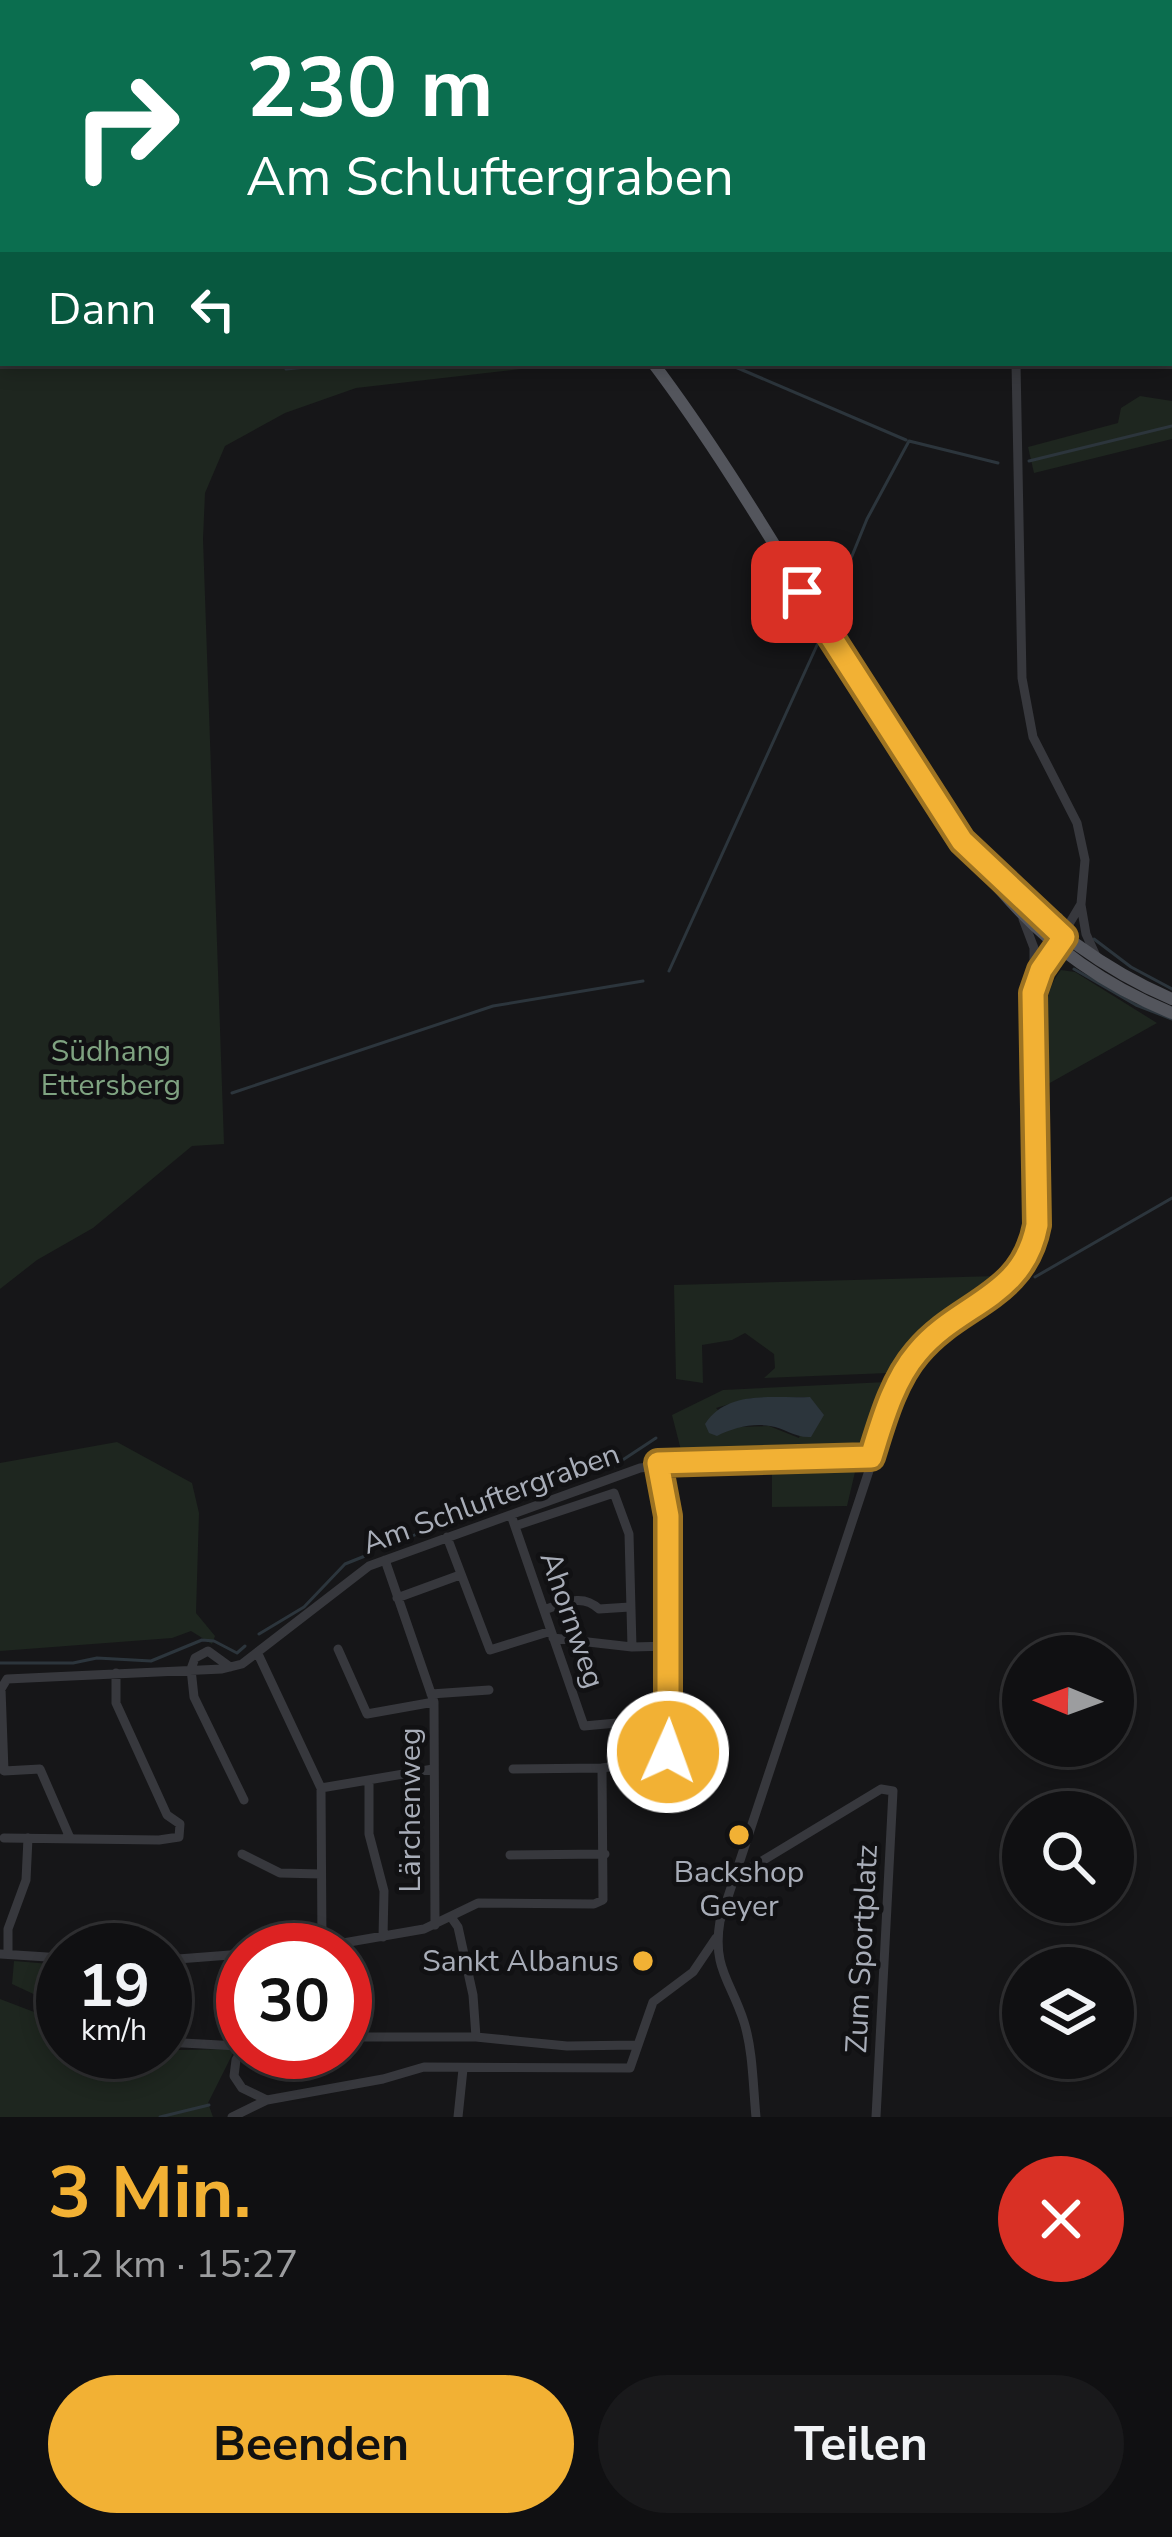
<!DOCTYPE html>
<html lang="de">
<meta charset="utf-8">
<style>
body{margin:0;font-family:"Nunito Sans",sans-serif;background:#19191b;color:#f1f3f6;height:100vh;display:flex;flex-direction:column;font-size:45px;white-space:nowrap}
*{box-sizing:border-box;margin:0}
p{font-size:39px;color:#9c9d9f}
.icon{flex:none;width:66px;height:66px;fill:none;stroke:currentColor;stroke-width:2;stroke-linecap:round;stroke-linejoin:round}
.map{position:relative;height:2117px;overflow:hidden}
.details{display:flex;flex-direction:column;background:#101012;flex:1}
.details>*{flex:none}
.guide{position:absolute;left:0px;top:0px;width:1173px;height:366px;box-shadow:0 6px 18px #0003,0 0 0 3px #303032;background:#0b6e4f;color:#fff;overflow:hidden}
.needle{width:78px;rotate:271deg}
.tools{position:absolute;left:1002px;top:1635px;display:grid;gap:24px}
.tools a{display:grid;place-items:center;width:132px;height:132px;border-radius:50%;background:#101012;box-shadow:0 6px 18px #0003,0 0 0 3px #303032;font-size:60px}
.speed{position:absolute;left:36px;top:1923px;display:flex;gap:24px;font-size:60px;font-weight:700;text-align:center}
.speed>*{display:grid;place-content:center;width:156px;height:156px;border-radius:50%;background:#101012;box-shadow:0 6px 18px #0003,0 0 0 3px #303032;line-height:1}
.speed small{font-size:30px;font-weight:400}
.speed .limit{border:18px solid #d22;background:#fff;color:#111}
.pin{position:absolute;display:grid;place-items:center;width:102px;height:102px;color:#fff;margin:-51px;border-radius:24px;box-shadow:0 6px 18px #0006}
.me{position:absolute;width:132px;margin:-66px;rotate:2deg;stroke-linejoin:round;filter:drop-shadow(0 0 9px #0008)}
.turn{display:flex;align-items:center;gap:42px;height:252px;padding:0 48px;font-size:54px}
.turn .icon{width:156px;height:156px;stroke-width:2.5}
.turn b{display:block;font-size:84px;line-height:102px}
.then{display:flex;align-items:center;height:114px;padding:0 48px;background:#0003;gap:24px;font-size:45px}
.round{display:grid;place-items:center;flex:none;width:126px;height:126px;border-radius:63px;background:#19191b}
.headline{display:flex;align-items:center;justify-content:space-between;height:204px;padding:0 48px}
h1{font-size:72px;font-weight:700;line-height:90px;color:#f2b134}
.primary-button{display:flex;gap:24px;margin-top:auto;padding:24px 48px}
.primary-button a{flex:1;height:138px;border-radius:72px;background:#f2b134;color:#111;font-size:48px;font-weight:700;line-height:138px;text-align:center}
.primary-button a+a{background:#19191b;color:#f1f3f6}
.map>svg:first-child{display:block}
</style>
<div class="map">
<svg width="1172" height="2117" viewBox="0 0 1172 2117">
<rect width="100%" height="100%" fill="#161618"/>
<path fill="#1e261f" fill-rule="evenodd" d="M 0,0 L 61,3 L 3,3 L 3,363 L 574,363 L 356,388 L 285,413 L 225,446 L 205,493 L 203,539 L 224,1144 L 192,1146 L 93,1228 L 37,1260 L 0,1289 Z
M 1140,396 L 1172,401 L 1172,439 L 1034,473 L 1028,447 L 1118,423 L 1121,408 Z
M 1061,970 L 1075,972 L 1157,1023 L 1048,1084 C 1047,1049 1037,998 1061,970 Z
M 998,1276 L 913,1337 L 888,1373 L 764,1378 L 775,1368 L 774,1354 L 745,1333 L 732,1340 L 702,1345 L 703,1383 L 676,1379 L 674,1285 Z
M 887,1382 L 886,1397 L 868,1447 L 849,1452 L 683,1458 L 672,1415 L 723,1390 ZM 810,1397 L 799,1438 L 769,1426 L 734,1427 L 716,1408 L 751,1398 Z
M 117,1442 L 192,1483 L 199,1513 L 196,1613 L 215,1636 L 212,1644 L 191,1631 L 172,1638 L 0,1651 L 0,1463 Z
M 852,1466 L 855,1472 L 847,1506 L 772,1507 L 772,1468 Z
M 14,1961 L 63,1965 L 57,2005 L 12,1984 Z
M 0,1999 L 63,2023 L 63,2052 L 235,2049 L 208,2103 L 213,2117 L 0,2117 Z"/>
<path fill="#2c353c" d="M 810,1397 L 824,1415 L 811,1437 C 794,1438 785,1428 770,1426 C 752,1423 733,1428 717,1436 L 709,1433 L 705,1424 C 728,1389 773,1399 810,1397 Z"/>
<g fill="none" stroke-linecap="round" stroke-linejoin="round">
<path stroke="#2c353c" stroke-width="3" d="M 726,363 L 906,440
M 286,369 L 347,363
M 1029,461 L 1172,426
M 830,610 L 867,519 L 909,441 L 998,463
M 844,642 C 889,715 982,887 1061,915
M 1094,939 L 1131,967 L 1172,989
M 1074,969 L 1136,1005 L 1172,1019
M 669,971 L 818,643
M 232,1093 L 493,1006 L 643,981
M 1035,1277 L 1172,1198
M 390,1547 L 431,1527 L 487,1512 L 503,1500 L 566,1477 L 612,1467 L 656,1438
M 259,1634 L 304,1607 L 345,1564 L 370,1554
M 0,1663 L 73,1663 L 97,1658 L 151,1661 L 202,1640 L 214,1641 L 237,1653 L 245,1646
M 160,2117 L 209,2105"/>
<path stroke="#37383d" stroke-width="9" d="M 1004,0 L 1004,3
M 1081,905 L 1086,934 L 1097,958
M 1023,919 L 1034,948 L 1034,984
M 511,1515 L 584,1726 L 671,1718
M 515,1526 L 614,1493 L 629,1534 L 632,1647
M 447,1537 L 490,1650 L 551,1631
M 385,1560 L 434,1702 L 435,1925
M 397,1598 L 460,1575
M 544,1610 C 565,1603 582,1593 599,1609 L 630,1607
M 553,1638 L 632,1647 L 670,1646
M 338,1649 L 367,1714 L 434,1702
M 258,1654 L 321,1788 L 322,1946
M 191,1669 L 194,1697 L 244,1800
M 191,1669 L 195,1658 L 208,1651 L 230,1667
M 431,1694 L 489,1690
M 513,1769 L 602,1768
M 369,1780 L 369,1834 L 384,1891 L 383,1937
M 321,1788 L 433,1769
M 4,1838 L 159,1840 L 179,1837 L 180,1824 L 167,1815 L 116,1703 L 116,1673
M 70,1838 L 40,1769 L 4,1771 L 1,1689 L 7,1679 L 222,1669 L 242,1664 L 369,1566 L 640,1468 L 697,1461 L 871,1457
M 242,1854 L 280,1873 L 321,1874
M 510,1855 L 605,1854
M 739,1870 L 752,1867 L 881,1789 L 893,1791 L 876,2117
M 451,1917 L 458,1927 L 473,1995 L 476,2037
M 303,1950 L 424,1929 L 478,1903 L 594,1904 L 603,1900 L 602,1768 L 663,1759 L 670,1745 L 668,1516 L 659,1463
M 0,1954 L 63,1958
M 8,1954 L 8,1929 L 26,1880 L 28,1838
M 233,1954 L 237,2046
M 165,1960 L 243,1954
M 345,2037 L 476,2037 L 567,2046 L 637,2045
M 165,2042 L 238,2046
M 267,2100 L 383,2079 L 424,2067 L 630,2068 L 653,2002 L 693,1972 L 716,1938
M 232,2117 L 267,2100 L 242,2088 L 234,2076 L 236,2060 L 243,2049
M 458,2117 L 463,2069
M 756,2117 C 753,2086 753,2051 744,2022 C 731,1981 712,1968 720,1921 L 901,1374 C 912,1358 923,1344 938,1331 C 980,1297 1026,1285 1037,1225 L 1033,993 L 1041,971 L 1081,904 L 1085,860 L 1077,823 L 1033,737 L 1022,678 L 1016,363"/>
<path stroke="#53555c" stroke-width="12" d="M 274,0 L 276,3
M 653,363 C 735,472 803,595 877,710 C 962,843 1018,950 1172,1013
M 992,872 C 1046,925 1102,969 1172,999"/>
</g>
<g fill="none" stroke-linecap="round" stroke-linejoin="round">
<g stroke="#9d7322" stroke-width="30">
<path id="route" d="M 668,1752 L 668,1516 L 658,1463 L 871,1457 C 882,1422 893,1381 917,1353 C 959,1302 1023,1299 1037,1225 L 1033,993 L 1041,970 L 1064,937 L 962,841 L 802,592"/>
</g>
<use href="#route" stroke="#f2b134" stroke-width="21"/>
</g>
<g fill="#f2b134" stroke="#111113" stroke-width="4.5">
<circle cx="739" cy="1835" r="12"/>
<circle cx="643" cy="1961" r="12"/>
</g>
<g text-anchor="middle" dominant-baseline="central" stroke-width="9" stroke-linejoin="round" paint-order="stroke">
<g font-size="30" fill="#7fa381" stroke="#111113">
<text x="111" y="1051">Südhang<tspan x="111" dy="34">Ettersberg</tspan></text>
</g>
<g font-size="30" fill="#a8adb8" stroke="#111113">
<text transform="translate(491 1499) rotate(-20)">Am Schluftergraben</text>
<text transform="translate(572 1620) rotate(71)">Ahornweg</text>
<text transform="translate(410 1810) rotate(-90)">Lärchenweg</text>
<text transform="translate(862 1949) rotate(-87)">Zum Sportplatz</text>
</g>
<g font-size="30" fill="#a8adb8" stroke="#111113">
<text x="739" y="1872">Backshop<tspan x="739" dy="34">Geyer</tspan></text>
<text x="619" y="1961" text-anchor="end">Sankt Albanus</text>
</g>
</g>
</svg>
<div class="tools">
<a><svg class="needle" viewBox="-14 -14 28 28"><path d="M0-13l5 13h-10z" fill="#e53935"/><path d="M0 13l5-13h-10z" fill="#9c9d9f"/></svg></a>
<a><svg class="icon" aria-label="search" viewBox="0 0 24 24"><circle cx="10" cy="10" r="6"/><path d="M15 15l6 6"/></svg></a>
<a><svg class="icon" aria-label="layers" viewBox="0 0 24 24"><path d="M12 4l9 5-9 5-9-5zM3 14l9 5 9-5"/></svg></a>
</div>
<div class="speed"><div>19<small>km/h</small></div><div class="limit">30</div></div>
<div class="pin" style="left:802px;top:592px;background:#d93025"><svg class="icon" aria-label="arrive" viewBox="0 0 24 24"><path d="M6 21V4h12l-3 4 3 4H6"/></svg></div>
<svg class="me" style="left:668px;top:1752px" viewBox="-20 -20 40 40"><circle r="17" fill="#f2b134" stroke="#fff" stroke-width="3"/><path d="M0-11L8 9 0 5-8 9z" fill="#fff"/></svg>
<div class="guide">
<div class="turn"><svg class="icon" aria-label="right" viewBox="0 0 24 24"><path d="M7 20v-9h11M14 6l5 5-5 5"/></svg><div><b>230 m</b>Am Schluftergraben</div></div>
<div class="then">Dann<svg class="icon" aria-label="left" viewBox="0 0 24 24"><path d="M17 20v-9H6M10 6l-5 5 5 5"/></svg></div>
</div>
</div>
<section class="details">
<div class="headline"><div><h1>3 Min.</h1><p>1.2 km · 15:27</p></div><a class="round" style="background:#d93025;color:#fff"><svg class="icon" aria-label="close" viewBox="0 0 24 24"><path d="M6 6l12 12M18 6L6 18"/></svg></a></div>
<div class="primary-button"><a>Beenden</a><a>Teilen</a></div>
</section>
